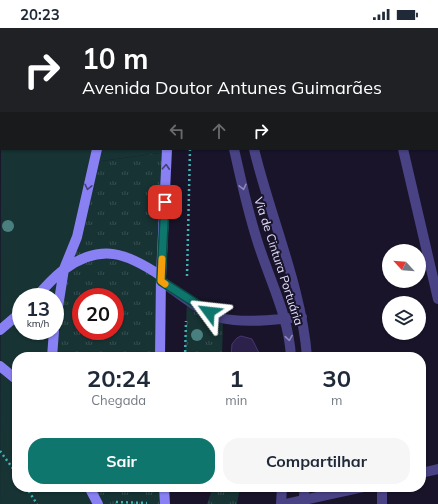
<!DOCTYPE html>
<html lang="pt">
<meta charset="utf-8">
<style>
body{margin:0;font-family:Mulish,sans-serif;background:#f6f6f7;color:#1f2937;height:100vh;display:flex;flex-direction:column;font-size:15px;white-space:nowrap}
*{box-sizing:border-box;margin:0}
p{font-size:13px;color:#747a83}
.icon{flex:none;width:22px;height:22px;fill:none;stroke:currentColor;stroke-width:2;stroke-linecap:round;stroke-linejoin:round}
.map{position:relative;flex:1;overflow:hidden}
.panel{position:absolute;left:12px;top:324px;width:414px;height:140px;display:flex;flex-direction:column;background:#fff;border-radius:16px;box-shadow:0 1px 3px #0004}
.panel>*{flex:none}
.hud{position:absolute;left:0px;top:0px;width:438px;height:122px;box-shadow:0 1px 3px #0004;background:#202124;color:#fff;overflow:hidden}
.needle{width:26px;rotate:296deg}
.tools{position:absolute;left:382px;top:216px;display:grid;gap:8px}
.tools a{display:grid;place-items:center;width:44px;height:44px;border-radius:50%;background:#fff;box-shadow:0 1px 3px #0004;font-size:20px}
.speed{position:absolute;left:12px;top:260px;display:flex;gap:8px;font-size:20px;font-weight:700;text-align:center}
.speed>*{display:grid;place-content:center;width:52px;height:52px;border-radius:50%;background:#fff;box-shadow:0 1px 3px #0004;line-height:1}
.speed small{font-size:10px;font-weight:400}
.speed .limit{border:6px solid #d22;background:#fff;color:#111}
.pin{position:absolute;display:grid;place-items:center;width:34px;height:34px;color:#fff;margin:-17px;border-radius:8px;box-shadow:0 2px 6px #0006}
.me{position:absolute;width:44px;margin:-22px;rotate:300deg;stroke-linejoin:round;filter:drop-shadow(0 0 3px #0008)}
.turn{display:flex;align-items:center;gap:14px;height:84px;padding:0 16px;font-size:18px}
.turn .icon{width:52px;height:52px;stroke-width:2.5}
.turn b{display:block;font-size:28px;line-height:34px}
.lanes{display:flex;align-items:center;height:38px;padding:0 16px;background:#0003;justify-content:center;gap:20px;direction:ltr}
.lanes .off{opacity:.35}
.eta{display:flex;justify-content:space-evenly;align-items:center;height:68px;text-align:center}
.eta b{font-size:24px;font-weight:700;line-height:28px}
.button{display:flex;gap:8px;margin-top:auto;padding:8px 16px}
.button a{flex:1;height:46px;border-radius:16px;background:#0f766e;color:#fff;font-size:16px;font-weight:700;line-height:46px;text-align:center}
.button a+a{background:#f6f6f7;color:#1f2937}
.status{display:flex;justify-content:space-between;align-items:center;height:28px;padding:0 20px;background:#fff;direction:ltr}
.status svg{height:11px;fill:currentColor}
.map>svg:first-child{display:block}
</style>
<div class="status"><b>20:23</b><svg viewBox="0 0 49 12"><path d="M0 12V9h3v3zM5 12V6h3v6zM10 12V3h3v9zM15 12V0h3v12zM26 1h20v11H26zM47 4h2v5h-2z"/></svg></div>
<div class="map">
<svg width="438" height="476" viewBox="0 0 438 476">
<defs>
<pattern id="grass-tufts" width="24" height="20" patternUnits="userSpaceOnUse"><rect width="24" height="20" fill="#173334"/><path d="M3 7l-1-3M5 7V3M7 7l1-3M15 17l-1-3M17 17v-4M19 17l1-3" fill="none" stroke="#395052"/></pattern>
</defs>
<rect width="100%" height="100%" fill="#19142a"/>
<path fill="url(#grass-tufts)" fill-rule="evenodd" d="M 167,124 L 160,329 L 52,329 L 55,298 L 94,134 ZM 81,269 L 115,269 L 115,303 L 81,303 Z
M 187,271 L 223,290 L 222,329 L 185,329 Z
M 89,459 L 164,459 L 165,476 L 98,476 Z
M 213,459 L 240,459 L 237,476 L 207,476 Z"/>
<path fill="#173334" d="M 1,87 L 1,121 L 167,121 L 167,124 L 94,134 L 55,269 L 21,269 L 21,303 L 54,303 L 52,329 L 17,329 L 17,459 L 89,459 L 98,476 L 0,476 Z"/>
<path fill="#2c214a" stroke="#453674" d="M 241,308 L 252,311 L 261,329 L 231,329 L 232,316 L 237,310 Z"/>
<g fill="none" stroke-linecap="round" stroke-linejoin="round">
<path stroke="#3db4b3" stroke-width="2.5" stroke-dasharray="2 3" stroke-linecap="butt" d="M 187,248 L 190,121
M 185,329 L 186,293
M 0,423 L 17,446
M 26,459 L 37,476
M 116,474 L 147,475"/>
<path stroke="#494385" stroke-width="10" d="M 207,0 L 207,1
M 226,0 L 226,1
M 375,0 L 375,1
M 234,121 C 242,156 249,190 261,224 C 273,259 289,292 291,329
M 254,121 C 270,188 302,261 307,329
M 403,121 L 438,271
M 161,253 C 176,264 204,286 221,290 C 247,296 276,291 302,289
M 421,445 L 438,441
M 382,459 L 382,476
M 281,476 L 282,459
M 286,476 L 363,459
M 303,476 L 305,459"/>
<path stroke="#494385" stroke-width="10" d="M 51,1 L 52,0
M 0,72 L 1,73
M 0,89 L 1,87"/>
<path stroke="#8980f4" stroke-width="10" d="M 161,0 L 161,1
M 114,1 L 114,0
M 36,269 C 45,260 54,248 65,241 C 101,215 127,225 161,248
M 55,298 L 64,241 L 77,209 L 97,121
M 0,302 L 21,284
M 52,329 L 54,303
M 160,329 L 161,248 L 167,121
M 0,338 L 17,352
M 89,459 L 98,476
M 164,459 L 165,476"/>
</g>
<g fill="#497f7e">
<circle cx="8" cy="198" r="6"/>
<circle cx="197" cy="307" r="6"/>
</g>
<defs><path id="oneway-chevron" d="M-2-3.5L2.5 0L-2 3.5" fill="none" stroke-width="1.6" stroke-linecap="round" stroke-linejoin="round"/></defs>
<g stroke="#463f7b">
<use href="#oneway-chevron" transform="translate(166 139) rotate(-87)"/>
<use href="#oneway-chevron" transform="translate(88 159) rotate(103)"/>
</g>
<g stroke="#8f8abb">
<use href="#oneway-chevron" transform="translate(243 159) rotate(77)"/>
<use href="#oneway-chevron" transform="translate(289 310) rotate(81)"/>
</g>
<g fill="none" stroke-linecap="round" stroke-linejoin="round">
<g stroke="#0a4d48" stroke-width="10">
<path id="route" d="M 165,174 L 161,253 L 209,284"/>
</g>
<use href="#route" stroke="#0f766e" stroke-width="7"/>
<path stroke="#f59e0b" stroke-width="7" d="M 162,231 L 161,253 L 165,256"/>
</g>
<g text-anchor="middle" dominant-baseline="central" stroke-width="4" stroke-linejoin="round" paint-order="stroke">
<g font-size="12" fill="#e5e0fc" stroke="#19142a">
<text transform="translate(279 233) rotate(72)">Via de Cintura Portuária</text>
</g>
</g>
</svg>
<div class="tools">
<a><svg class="needle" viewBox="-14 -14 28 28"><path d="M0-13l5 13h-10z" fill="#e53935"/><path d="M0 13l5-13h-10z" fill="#747a83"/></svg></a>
<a><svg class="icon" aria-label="layers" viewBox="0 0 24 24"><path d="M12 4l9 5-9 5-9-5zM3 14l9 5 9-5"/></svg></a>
</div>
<div class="speed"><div>13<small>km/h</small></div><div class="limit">20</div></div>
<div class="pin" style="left:165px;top:174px;background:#d93025"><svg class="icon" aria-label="arrive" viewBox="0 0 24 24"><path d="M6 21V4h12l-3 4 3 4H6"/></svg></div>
<svg class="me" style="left:209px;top:284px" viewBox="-20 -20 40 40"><path d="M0-17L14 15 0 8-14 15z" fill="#0f766e" stroke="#fff" stroke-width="4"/></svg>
<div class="hud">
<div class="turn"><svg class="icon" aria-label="right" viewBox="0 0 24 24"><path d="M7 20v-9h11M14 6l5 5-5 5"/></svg><div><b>10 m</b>Avenida Doutor Antunes Guimarães</div></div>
<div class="lanes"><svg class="icon off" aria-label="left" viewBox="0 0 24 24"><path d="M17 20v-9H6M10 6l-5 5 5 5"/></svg><svg class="icon off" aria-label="ahead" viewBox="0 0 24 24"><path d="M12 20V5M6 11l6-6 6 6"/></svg><svg class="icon" aria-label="right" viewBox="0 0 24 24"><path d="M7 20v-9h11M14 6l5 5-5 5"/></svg></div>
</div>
<section class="panel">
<div class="eta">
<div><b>20:24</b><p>Chegada</p></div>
<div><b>1</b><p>min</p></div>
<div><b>30</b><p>m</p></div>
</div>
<div class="button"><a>Sair</a><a>Compartilhar</a></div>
</section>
</div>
